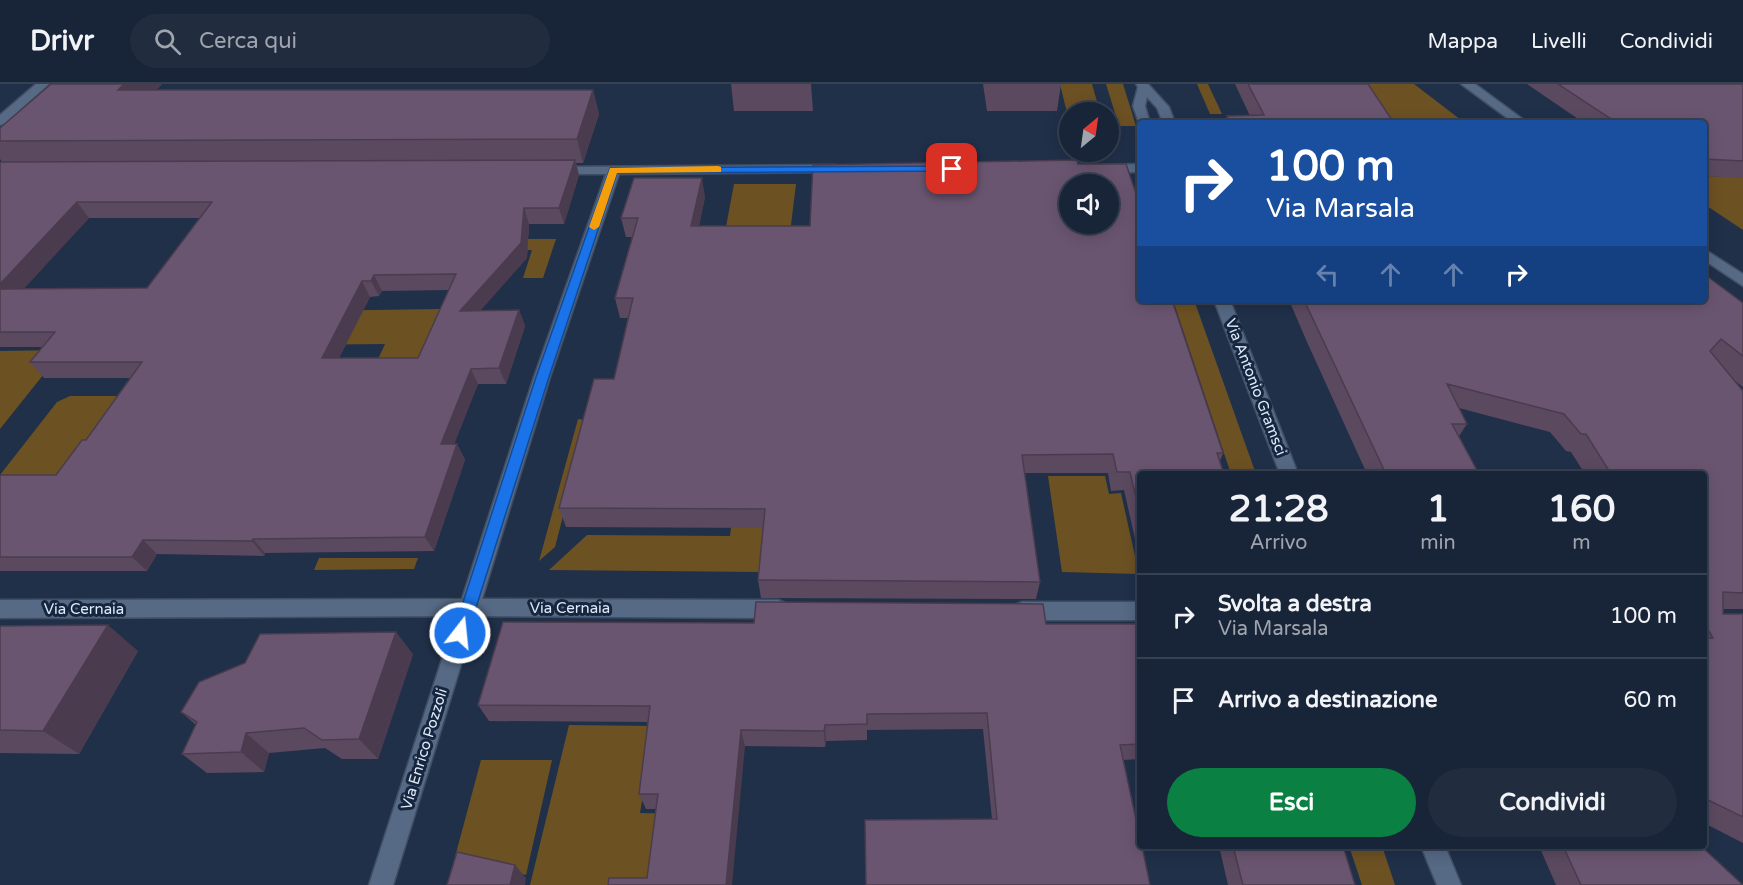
<!DOCTYPE html>
<html lang="it">
<style>
body{margin:0;font-family:"Varela Round",sans-serif;background:#212c3f;color:#f1f3f6;height:100vh;display:flex;flex-direction:column;font-size:22px;white-space:nowrap}
*{box-sizing:border-box;margin:0}
p{font-size:20px;color:#9fa4ad}
.icon{flex:none;width:33px;height:33px;fill:none;stroke:currentColor;stroke-width:2;stroke-linecap:round;stroke-linejoin:round}
.map{position:relative;flex:1;overflow:hidden}
.drawer{position:absolute;left:1137px;top:387px;width:570px;height:378px;display:flex;flex-direction:column;background:#182437;border-radius:6px;box-shadow:0 3px 15px #0003,0 0 0 2px #364152}
.drawer>*{flex:none}
.hud{position:absolute;left:1137px;top:36px;width:570px;height:183px;border-radius:6px;box-shadow:0 3px 15px #0003,0 0 0 2px #364152;background:#1a4fa0;color:#fff;overflow:hidden}
.needle{width:39px;rotate:29deg}
.tools{position:absolute;left:1059px;top:18px;display:grid;gap:12px}
.tools a{display:grid;place-items:center;width:60px;height:60px;border-radius:50%;background:#182437;box-shadow:0 3px 15px #0003,0 0 0 2px #364152;font-size:30px}
.pin{position:absolute;display:grid;place-items:center;width:51px;height:51px;color:#fff;margin:-26px;border-radius:12px;box-shadow:0 3px 9px #0006}
.me{position:absolute;width:66px;margin:-33px;rotate:16deg;stroke-linejoin:round;filter:drop-shadow(0 0 4px #0008)}
.turn{display:flex;align-items:center;gap:21px;height:126px;padding:0 30px;font-size:27px}
.turn .icon{width:78px;height:78px;stroke-width:2.5}
.turn b{display:block;font-size:42px;line-height:51px}
.lanes{display:flex;align-items:center;height:57px;padding:0 30px;background:#0003;justify-content:center;gap:30px;direction:ltr}
.lanes .off{opacity:.35}
.eta{display:flex;justify-content:space-evenly;align-items:center;height:102px;text-align:center}
.eta b{font-size:36px;font-weight:700;line-height:42px}
.action{display:flex;gap:12px;margin-top:auto;padding:12px 30px}
.action a{flex:1;height:69px;border-radius:36px;background:#0b8043;color:#fff;font-size:24px;font-weight:700;line-height:69px;text-align:center}
.action a+a{background:#212c3f;color:#f1f3f6}
ul{padding:0;list-style:none}
li{display:flex;align-items:center;gap:18px;height:84px;padding:0 30px;border-top:2px solid #364152}
li div{flex:1}
li b{display:block;font-size:22px}
li em{font-style:normal}
header{display:flex;align-items:center;gap:36px;box-sizing:border-box;height:84px;padding:0 30px;background:#182437;border-bottom:2px solid #364152}
header strong{font-size:28px}
nav{display:flex;gap:33px;margin-inline-start:auto;font-size:21px}
.search{width:420px;height:54px;background:#212c3f;display:flex;align-items:center;gap:15px;box-sizing:border-box;padding:0 21px;border-radius:33px;color:#9fa4ad;font-size:22px}
.map>svg:first-child{display:block}
</style>
<header>
<strong>Drivr</strong>
<div class="search"><svg class="icon" aria-label="search" viewBox="0 0 24 24"><circle cx="10" cy="10" r="6"/><path d="M15 15l6 6"/></svg>Cerca qui</div>
<nav><a>Mappa</a><a>Livelli</a><a>Condividi</a></nav>
</header>
<div class="map">
<svg width="1743" height="801" viewBox="0 0 1743 801">
<rect width="100%" height="100%" fill="#203049"/>
<path fill="#6c5123" d="M 1060,0 L 1092,0 L 1100,28 L 1070,28 L 1069,37 Z
M 1106,0 L 1123,0 L 1136,42 L 1119,42 Z
M 1197,0 L 1208,0 L 1222,30 L 1210,30 Z
M 1352,0 L 1414,0 L 1465,39 L 1294,39 Z
M 1704,92 L 1743,93 L 1743,146 L 1704,120 Z
M 734,100 L 796,100 L 790,149 L 725,148 Z
M 447,155 L 556,155 L 543,194 L 523,194 L 532,166 L 487,166 Z
M 1173,216 L 1194,216 L 1256,390 L 1231,390 Z
M 442,225 L 414,286 L 373,286 L 385,260 L 283,261 L 304,227 Z
M 63,266 L 0,345 L 0,267 Z
M 70,312 L 136,312 L 57,425 L 0,391 L 57,318 Z
M 578,335 L 588,336 L 555,463 L 539,477 Z
M 739,377 L 771,378 L 760,488 L 549,486 L 587,451 L 730,452 Z
M 1463,385 L 1614,386 L 1617,390 L 1466,390 Z
M 1048,392 L 1105,392 L 1109,410 L 1121,409 L 1139,490 L 1062,488 Z
M 319,474 L 418,474 L 414,485 L 314,486 Z
M 569,641 L 654,642 L 640,729 L 683,730 L 649,801 L 530,801 Z
M 481,676 L 552,676 L 526,791 L 455,773 Z
M 1349,762 L 1382,762 L 1395,801 L 1362,801 Z"/>
<g fill="none" stroke-linecap="round" stroke-linejoin="round">
<g stroke="#404e63" stroke-width="3">
<path id="street" d="M 1136,0 L 1148,0 L 1169,23 L 1175,39 L 1163,39 L 1157,24 L 1147,13 L 1145,22 L 1150,39 L 1140,39 L 1140,42 L 1133,22 L 1138,3 Z
M 1461,0 L 1475,0 L 1528,39 L 1514,39 Z
M 1140,80 L 1140,88 L 1103,89 L 1097,85 L 1103,81 Z
M 835,81 L 840,82 L 841,85 L 840,88 L 619,90 L 550,293 L 482,515 L 778,516 L 785,519 L 788,525 L 785,531 L 778,534 L 476,532 L 393,801 L 369,801 L 456,532 L 0,534 L 0,516 L 462,515 L 534,293 L 606,90 L 554,90 L 549,89 L 548,86 L 549,83 Z
M 1704,165 L 1743,190 L 1743,202 L 1704,176 Z
M 1214,216 L 1230,216 L 1298,390 L 1280,390 Z
M 1022,518 L 1140,518 L 1140,536 L 1022,536 L 1015,533 L 1012,527 L 1015,521 Z
M 1421,762 L 1445,762 L 1461,801 L 1437,801 Z"/>
</g>
<g stroke="#404e63" stroke-width="3">
<path id="secondary" d="M 36,0 L 49,0 L 4,40 L 0,41 L 0,31 Z"/>
</g>
<use href="#street" fill="#566985" fill-rule="evenodd"/>
<use href="#secondary" fill="#566985" fill-rule="evenodd"/>
</g>
<path fill="#5b4960" fill-rule="evenodd" d="M 51,0 L 162,0 L 156,6 L 593,6 L 599,30 L 583,79 L 576,79 L 579,91 L 564,140 L 529,140 L 527,174 L 480,226 L 519,226 L 525,242 L 506,300 L 478,300 L 454,360 L 457,360 L 465,376 L 434,467 L 265,469 L 264,472 L 157,470 L 147,487 L 0,487 L 0,391 L 56,391 L 86,356 L 131,294 L 44,294 L 30,278 L 42,263 L 0,263 L 0,78 L 2,78 L 0,75 L 0,57 ZM 89,134 L 200,134 L 147,204 L 24,204 ZM 449,206 L 418,274 L 339,274 L 370,213 L 379,212 L 382,207 Z
M 731,0 L 811,0 L 813,27 L 734,27 Z
M 983,0 L 1061,0 L 1057,27 L 987,27 Z
M 1235,0 L 1368,0 L 1394,39 L 1225,39 L 1227,32 L 1250,32 Z
M 1527,0 L 1743,0 L 1743,94 L 1704,92 L 1704,39 L 1584,39 Z
M 1078,80 L 1223,369 L 1220,377 L 1140,390 L 1140,477 L 1124,406 L 1111,407 L 1108,389 L 1025,389 L 1040,498 L 1036,515 L 761,514 L 758,496 L 763,444 L 566,443 L 559,424 L 614,295 L 628,234 L 620,234 L 615,214 L 632,153 L 626,153 L 621,134 L 705,113 L 699,142 L 810,142 Z
M 1289,216 L 1704,216 L 1743,219 L 1743,303 L 1734,296 L 1743,307 L 1743,525 L 1723,525 L 1723,530 L 1743,530 L 1743,759 L 1704,739 L 1704,390 L 1585,390 L 1571,368 L 1566,367 L 1550,348 L 1459,324 L 1467,340 L 1459,352 L 1479,390 L 1367,390 L 1307,258 Z
M 1046,540 L 1140,540 L 1140,675 L 1123,676 L 1140,754 L 992,735 L 983,645 L 867,646 L 867,656 L 826,657 L 825,663 L 745,662 L 647,794 L 656,725 L 646,725 L 639,710 L 648,638 L 489,637 L 478,621 Z
M 0,542 L 138,567 L 79,670 L 0,669 Z
M 413,570 L 378,675 L 342,675 L 325,664 L 269,669 L 264,688 L 207,689 L 182,670 L 196,641 L 181,628 Z
M 1219,762 L 1343,762 L 1355,801 L 1228,801 Z
M 1539,762 L 1618,762 L 1620,766 L 1743,801 L 1556,801 Z"/>
<path fill="#4a3c4e" d="M 124,0 L 162,0 L 133,29 L 118,6 Z
M 593,6 L 599,30 L 583,79 L 577,55 Z
M 575,76 L 579,91 L 564,140 L 559,124 Z
M 702,94 L 705,113 L 695,161 L 691,142 Z
M 77,118 L 89,134 L 10,220 L 0,209 L 0,200 Z
M 524,124 L 529,140 L 527,174 L 467,242 L 460,227 Z
M 374,191 L 382,207 L 379,212 L 371,197 Z
M 362,197 L 370,213 L 331,290 L 322,274 Z
M 519,226 L 525,242 L 506,300 L 499,284 Z
M 471,285 L 478,300 L 448,376 L 441,360 Z
M 457,360 L 465,376 L 434,467 L 425,453 Z
M 253,455 L 265,469 L 264,472 L 252,457 Z
M 143,456 L 157,470 L 147,487 L 132,473 Z
M 108,541 L 138,567 L 79,670 L 43,647 Z
M 396,548 L 413,570 L 378,675 L 359,655 Z
M 825,641 L 826,657 L 825,663 L 824,647 Z
M 741,646 L 745,662 L 732,801 L 726,801 Z
M 246,649 L 269,669 L 264,688 L 241,668 Z
M 515,781 L 526,794 L 525,801 L 510,801 Z"/>
<path fill="#6a5570" stroke="#4a3c4e" stroke-width="1.5" fill-rule="evenodd" d="M 51,0 L 124,0 L 118,6 L 593,6 L 577,55 L 0,57 L 0,44 Z
M 1248,0 L 1368,0 L 1394,39 L 1230,39 L 1227,32 L 1264,31 Z
M 1558,0 L 1743,0 L 1743,77 L 1704,75 L 1704,39 L 1617,39 Z
M 575,76 L 559,124 L 524,124 L 521,159 L 460,227 L 519,226 L 499,284 L 471,285 L 441,360 L 457,360 L 425,453 L 253,455 L 252,457 L 143,456 L 132,473 L 0,473 L 0,391 L 56,391 L 82,356 L 86,356 L 142,278 L 30,278 L 55,248 L 0,248 L 0,205 L 147,204 L 212,118 L 77,118 L 0,200 L 0,78 ZM 456,190 L 418,274 L 322,274 L 362,197 L 371,197 L 374,191 Z
M 1077,76 L 1078,80 L 1126,80 L 1140,121 L 1140,216 L 1172,216 L 1223,369 L 1217,369 L 1224,390 L 1140,390 L 1140,431 L 1130,388 L 1117,388 L 1113,370 L 1022,371 L 1040,498 L 758,496 L 765,425 L 559,424 L 594,295 L 614,295 L 633,214 L 615,214 L 638,134 L 621,134 L 634,94 L 702,94 L 691,142 L 810,142 L 813,81 ZM 1070,100 L 1108,100 L 1108,140 L 1070,140 Z
M 1704,190 L 1743,219 L 1743,272 L 1721,255 L 1710,267 L 1743,307 L 1743,509 L 1723,508 L 1723,530 L 1743,530 L 1743,733 L 1704,714 L 1704,554 L 1713,554 L 1704,539 L 1704,390 L 1611,390 L 1586,350 L 1581,350 L 1564,330 L 1447,300 L 1467,340 L 1452,340 L 1479,390 L 1386,390 L 1304,216 L 1704,216 Z
M 756,518 L 1043,520 L 1046,540 L 1140,540 L 1140,660 L 1120,661 L 1140,754 L 1140,762 L 1142,762 L 1150,801 L 866,801 L 865,736 L 997,735 L 987,629 L 867,630 L 867,640 L 825,641 L 824,647 L 741,646 L 726,801 L 608,801 L 609,794 L 647,794 L 658,710 L 639,710 L 650,622 L 478,621 L 503,538 L 754,539 Z
M 108,541 L 43,647 L 0,646 L 0,542 Z
M 396,548 L 359,655 L 322,656 L 304,644 L 246,649 L 241,668 L 182,670 L 197,638 L 181,628 L 199,598 L 245,579 L 260,550 Z
M 1233,762 L 1343,762 L 1355,801 L 1243,801 Z
M 1563,762 L 1618,762 L 1620,766 L 1703,764 L 1743,801 L 1581,801 Z
M 457,768 L 515,781 L 510,801 L 447,801 Z"/>
<path fill="#1a73e8" stroke="#114b97" stroke-width="1.5" d="M 952,82 L 957,85 L 955,87 L 617,89 L 549,293 L 468,549 L 466,554 L 460,556 L 455,554 L 453,549 L 536,293 L 610,84 Z"/>
<path fill="#f59e0b" d="M 718,82 L 721,83 L 721,88 L 617,89 L 599,143 L 594,146 L 589,143 L 610,84 Z"/>
<g text-anchor="middle" dominant-baseline="central" stroke-width="6" stroke-linejoin="round" paint-order="stroke">
<g font-size="15" fill="#dee9f9" stroke="#16263e">
<text transform="translate(1256 303) rotate(69)">Via Antonio Gramsci</text>
<text x="570" y="524">Via Cernaia</text>
<text x="84" y="525">Via Cernaia</text>
<text transform="translate(424 665) rotate(-73)">Via Enrico Pozzoli</text>
</g>
</g>
</svg>
<div class="tools">
<a><svg class="needle" viewBox="-14 -14 28 28"><path d="M0-13l5 13h-10z" fill="#e53935"/><path d="M0 13l5-13h-10z" fill="#9fa4ad"/></svg></a>
<a><svg class="icon" aria-label="sound" viewBox="0 0 24 24"><path d="M4 9h4l5-4v14l-5-4H4zM17 9q2 3 0 6"/></svg></a>
</div>
<div class="pin" style="left:952px;top:85px;background:#d93025"><svg class="icon" aria-label="arrive" viewBox="0 0 24 24"><path d="M6 21V4h12l-3 4 3 4H6"/></svg></div>
<svg class="me" style="left:460px;top:549px" viewBox="-20 -20 40 40"><circle r="17" fill="#1a73e8" stroke="#fff" stroke-width="3"/><path d="M0-11L8 9 0 5-8 9z" fill="#fff"/></svg>
<div class="hud">
<div class="turn"><svg class="icon" aria-label="right" viewBox="0 0 24 24"><path d="M7 20v-9h11M14 6l5 5-5 5"/></svg><div><b>100 m</b>Via Marsala</div></div>
<div class="lanes"><svg class="icon off" aria-label="left" viewBox="0 0 24 24"><path d="M17 20v-9H6M10 6l-5 5 5 5"/></svg><svg class="icon off" aria-label="ahead" viewBox="0 0 24 24"><path d="M12 20V5M6 11l6-6 6 6"/></svg><svg class="icon off" aria-label="ahead" viewBox="0 0 24 24"><path d="M12 20V5M6 11l6-6 6 6"/></svg><svg class="icon" aria-label="right" viewBox="0 0 24 24"><path d="M7 20v-9h11M14 6l5 5-5 5"/></svg></div>
</div>
<section class="drawer">
<div class="eta">
<div><b>21:28</b><p>Arrivo</p></div>
<div><b>1</b><p>min</p></div>
<div><b>160</b><p>m</p></div>
</div>
<ul>
<li><svg class="icon" aria-label="right" viewBox="0 0 24 24"><path d="M7 20v-9h11M14 6l5 5-5 5"/></svg><div><b>Svolta a destra</b><p>Via Marsala</p></div><em>100 m</em></li>
<li><svg class="icon" aria-label="arrive" viewBox="0 0 24 24"><path d="M6 21V4h12l-3 4 3 4H6"/></svg><div><b>Arrivo a destinazione</b></div><em>60 m</em></li>
</ul>
<div class="action"><a>Esci</a><a>Condividi</a></div>
</section>
</div>
